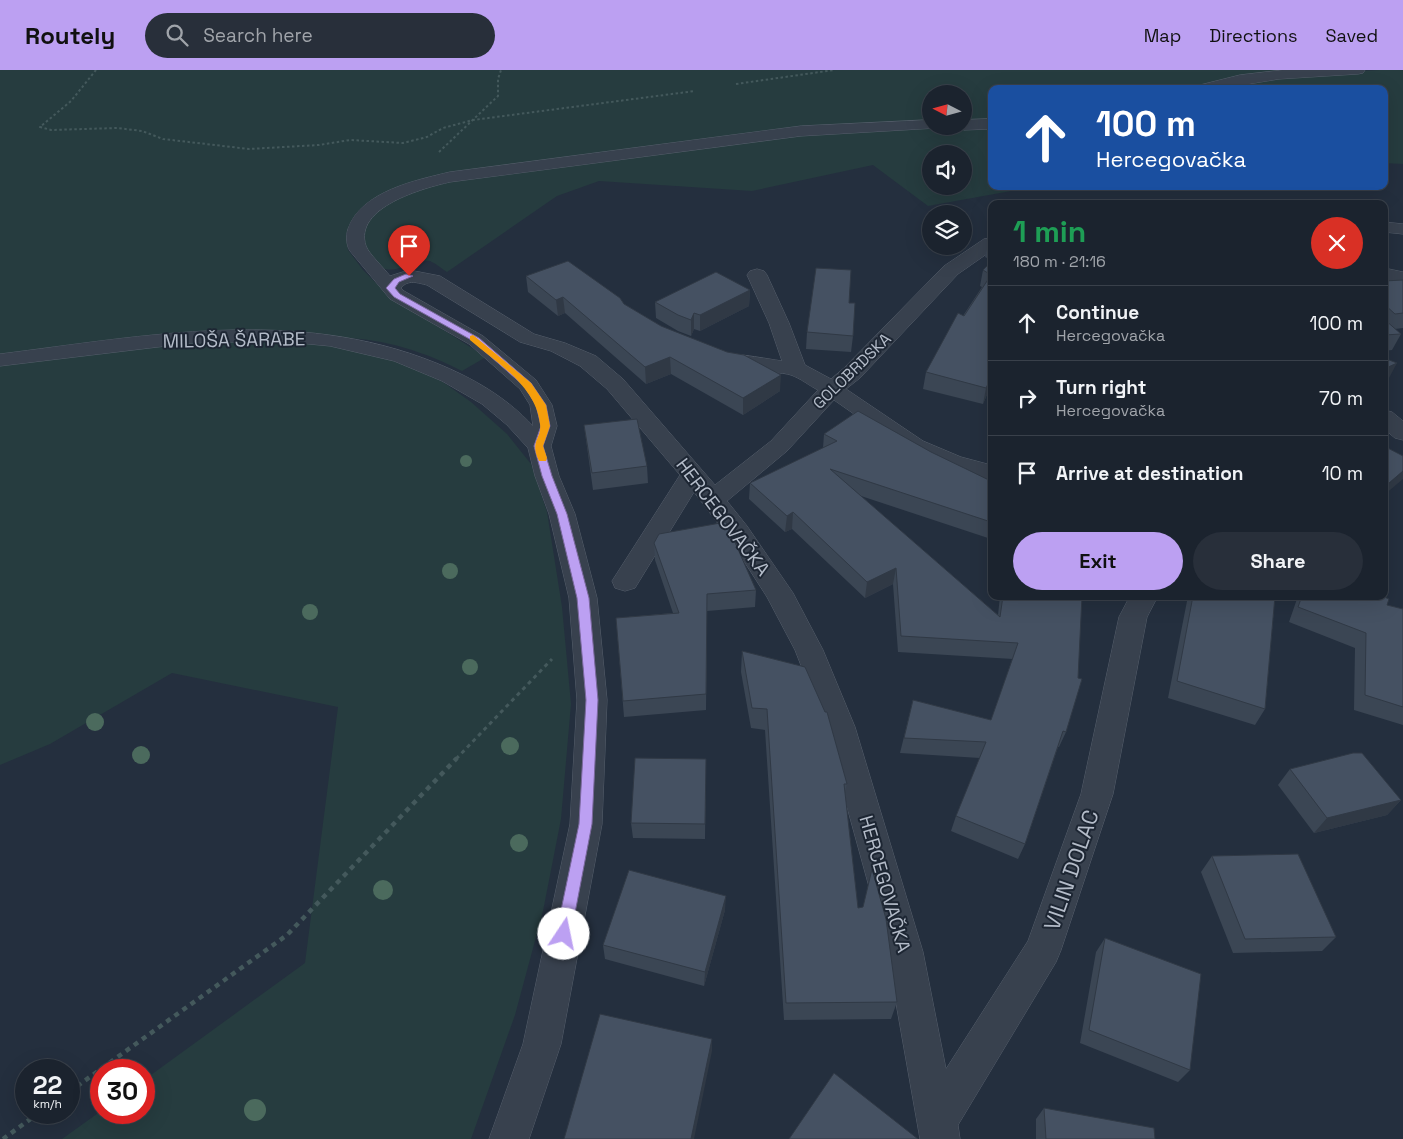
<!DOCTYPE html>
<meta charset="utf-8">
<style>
body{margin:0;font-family:"Space Grotesk",sans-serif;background:#282f3a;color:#f1f3f6;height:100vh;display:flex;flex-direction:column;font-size:19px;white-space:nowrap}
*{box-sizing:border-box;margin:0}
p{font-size:16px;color:#a0a4aa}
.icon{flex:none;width:28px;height:28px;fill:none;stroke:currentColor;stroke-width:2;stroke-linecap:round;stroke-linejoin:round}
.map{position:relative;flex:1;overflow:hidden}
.drawer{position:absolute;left:988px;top:130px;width:400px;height:400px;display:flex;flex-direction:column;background:#1b232e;border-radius:10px;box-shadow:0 5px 20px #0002,0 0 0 1px #39404a}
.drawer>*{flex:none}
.top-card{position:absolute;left:988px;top:15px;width:400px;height:105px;border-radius:10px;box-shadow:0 5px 20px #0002,0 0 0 1px #39404a;background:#1a4fa0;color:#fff;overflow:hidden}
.needle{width:32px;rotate:276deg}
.buttons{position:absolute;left:922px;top:15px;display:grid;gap:10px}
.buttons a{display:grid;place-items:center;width:50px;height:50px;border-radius:50%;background:#1b232e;box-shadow:0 5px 20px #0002,0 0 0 1px #39404a;font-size:25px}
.speed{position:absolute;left:15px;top:989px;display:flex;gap:10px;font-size:25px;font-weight:700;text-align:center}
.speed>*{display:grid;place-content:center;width:65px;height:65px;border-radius:50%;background:#1b232e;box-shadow:0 5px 20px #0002,0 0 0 1px #39404a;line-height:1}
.speed small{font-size:12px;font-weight:400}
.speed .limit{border:8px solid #d22;background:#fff;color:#111}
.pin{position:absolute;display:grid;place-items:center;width:42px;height:42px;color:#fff;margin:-51px -21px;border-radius:50% 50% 50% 0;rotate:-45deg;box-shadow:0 0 5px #0007}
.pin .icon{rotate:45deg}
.me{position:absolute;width:55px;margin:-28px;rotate:11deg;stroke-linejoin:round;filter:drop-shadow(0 0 4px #0008)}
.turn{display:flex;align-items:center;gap:18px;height:105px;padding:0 25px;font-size:22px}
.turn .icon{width:65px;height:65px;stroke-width:2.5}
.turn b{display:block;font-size:35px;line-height:42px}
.round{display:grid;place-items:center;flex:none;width:52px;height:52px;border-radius:26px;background:#282f3a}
.headline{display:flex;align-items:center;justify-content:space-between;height:85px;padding:0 25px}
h1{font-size:30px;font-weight:700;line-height:38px;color:#1e9e55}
.cta{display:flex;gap:10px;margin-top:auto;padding:10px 25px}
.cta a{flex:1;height:58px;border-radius:30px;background:#bca0f2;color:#111;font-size:20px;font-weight:700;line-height:58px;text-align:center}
.cta a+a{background:#282f3a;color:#f1f3f6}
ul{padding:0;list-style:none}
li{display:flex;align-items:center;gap:15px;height:75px;padding:0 25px;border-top:1px solid #39404a}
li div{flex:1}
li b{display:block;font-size:19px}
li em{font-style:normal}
header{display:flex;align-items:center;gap:30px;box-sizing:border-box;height:70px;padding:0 25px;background:#bca0f2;color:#111}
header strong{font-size:24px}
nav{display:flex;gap:28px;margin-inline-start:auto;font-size:18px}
.search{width:350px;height:45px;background:#282f3a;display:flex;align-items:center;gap:12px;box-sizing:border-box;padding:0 18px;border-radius:28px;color:#a0a4aa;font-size:19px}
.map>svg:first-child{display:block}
</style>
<header>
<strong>Routely</strong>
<div class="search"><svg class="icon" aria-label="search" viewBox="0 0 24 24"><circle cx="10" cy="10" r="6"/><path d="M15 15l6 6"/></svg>Search here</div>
<nav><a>Map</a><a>Directions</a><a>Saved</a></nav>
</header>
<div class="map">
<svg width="1403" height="1069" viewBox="0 0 1403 1069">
<rect width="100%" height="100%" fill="#242f3e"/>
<path fill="#263c3f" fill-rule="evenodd" d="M 0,0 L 1337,0 L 1195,19 L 991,19 L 991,53 L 964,53 L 964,24 L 931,24 L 931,54 L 873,55 L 415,114 L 355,153 L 346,164 L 348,180 L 363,200 L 388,225 L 486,287 L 462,301 C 428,283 382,268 343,268 L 443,312 L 471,332 L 507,364 L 531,394 L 547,442 L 562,537 L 571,634 L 561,749 L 543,841 L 515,945 L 471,1069 L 62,1069 L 101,1041 L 101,1042 L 144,1042 L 144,1010 L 305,893 L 338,637 L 172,603 L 50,674 L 0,695 Z
M 1379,0 L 1403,0 L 1403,94 L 1384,93 L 1384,19 L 1206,19 L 1314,4 Z
M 991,55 L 991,116 L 1039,116 L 928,136 L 873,95 L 752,121 L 599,111 L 557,126 L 447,202 C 441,198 435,193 430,191 C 413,188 397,206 380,197 C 373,193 367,183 361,177 L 369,145 L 418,116 L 713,75 L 874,58 ZM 931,84 L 964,84 L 964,116 L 931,116 Z"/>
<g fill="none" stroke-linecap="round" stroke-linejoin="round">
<g stroke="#565f6c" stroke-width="1">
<path id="street" d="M 1283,0 L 1365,0 L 1363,3 L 1358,4 L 1279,9 L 1218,19 L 1194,19 L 1196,16 L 1240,5 Z
M 991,49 L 991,59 L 964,60 L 957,56 L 964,56 L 964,50 Z
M 931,50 L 931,56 L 938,56 L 937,58 L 801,66 L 450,112 C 424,118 353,137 366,176 C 369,184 384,198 390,206 L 409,200 L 440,206 L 534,264 L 565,273 L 596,286 L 623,309 L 715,415 L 771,371 L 818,320 C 810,316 800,308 791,305 C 772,299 728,306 716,289 L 719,284 C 731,282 768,289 782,291 L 769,253 L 747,205 L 750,201 L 757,199 L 764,201 L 767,205 L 789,253 L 805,295 L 831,309 L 844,298 L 944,196 L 984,169 L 991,168 L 991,181 L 958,204 L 860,308 L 846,319 L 923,371 L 961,387 L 991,395 L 991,411 L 945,398 L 907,381 L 834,330 L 787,381 L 727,431 L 747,456 L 793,523 L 823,580 L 855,657 L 923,882 L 946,999 L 1028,871 L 1081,724 L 1119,547 L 1130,526 L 1158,526 L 1147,547 L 1113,724 L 1061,880 L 1056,892 L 958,1055 L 960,1069 L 920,1069 L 887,882 L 825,657 L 795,580 L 767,527 L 729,468 L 694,422 L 635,518 L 625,521 L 615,518 L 612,511 L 680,405 L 607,319 L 580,296 L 551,281 L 520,272 L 427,215 C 418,213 408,209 401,218 L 404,221 L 483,266 L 536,310 L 552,335 L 557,356 L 551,376 L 559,406 L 575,444 L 597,528 L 607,630 L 602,754 L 561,974 L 529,1069 L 489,1069 L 523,974 L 570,754 L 577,630 L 569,528 L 549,444 L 535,406 L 528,378 L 507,355 L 482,334 L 442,311 L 394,291 L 330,276 L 277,271 L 191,273 L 0,296 L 0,284 C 146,266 295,236 436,293 C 473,308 506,327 533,356 L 530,335 L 520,319 L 469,274 L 390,229 L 350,181 C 346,175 346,165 348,159 C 361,121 417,110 450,102 L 801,56 Z
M 1384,152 L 1403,154 L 1403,164 L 1384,162 Z
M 1384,198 L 1403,202 L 1403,214 L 1384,210 Z
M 1384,340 L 1392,342 L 1403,351 L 1403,370 L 1395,368 L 1384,359 Z"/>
</g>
<path stroke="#44595c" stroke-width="2" stroke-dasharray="2.5 2.5" stroke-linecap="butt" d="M 96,0 L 71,31 L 40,57 L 51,60 L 117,58 L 142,61 L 163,69 L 249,79 L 319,75 L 350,70 L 403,73 L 427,67 L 443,58 L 473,50 L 695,21
M 736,14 L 834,0
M 439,82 L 498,26 L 498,9 L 501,0"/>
<path stroke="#44595c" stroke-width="3" stroke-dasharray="4 4" stroke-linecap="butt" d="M 456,689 L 552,589"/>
<path stroke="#44595c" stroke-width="4.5" stroke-dasharray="5 5" stroke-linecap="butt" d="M 69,1022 L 287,865 L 457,688
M 3,1069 L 40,1042"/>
<use href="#street" fill="#38414e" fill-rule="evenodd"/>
</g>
<g fill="#4b6a5d">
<circle cx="466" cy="391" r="6"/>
<circle cx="450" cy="501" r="8"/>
<circle cx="310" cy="542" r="8"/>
<circle cx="470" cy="597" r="8"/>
<circle cx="95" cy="652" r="9"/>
<circle cx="510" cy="676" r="9"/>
<circle cx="141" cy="685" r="9"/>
<circle cx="519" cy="773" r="9"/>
<circle cx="383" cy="820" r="10"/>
<circle cx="255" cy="1040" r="11"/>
</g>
<path fill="#3b4654" d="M 989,172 L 991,173 L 991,190 L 985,187 Z
M 991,192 L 991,315 L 983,334 L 923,319 L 926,302 L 982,217 L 980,216 L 983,200 Z
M 526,206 L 624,234 L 661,256 L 780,321 L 743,345 L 671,304 L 646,314 L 565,243 L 558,246 L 528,222 Z
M 1403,210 L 1403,258 L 1395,259 L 1401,264 L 1392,280 L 1384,281 L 1384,211 Z
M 750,220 L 749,236 L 700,261 L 694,259 L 691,266 L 678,261 L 656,248 L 655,232 Z
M 849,233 L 853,266 L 851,282 L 806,279 L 807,262 Z
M 584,355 L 647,396 L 648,413 L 593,420 Z
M 824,364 L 931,382 L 991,411 L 991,469 L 861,426 L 998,545 L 1000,526 L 1082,526 L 1066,662 L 1059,677 L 1058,677 L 1025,774 L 1018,789 L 951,761 L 956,746 L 980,688 L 900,683 L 913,630 L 991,650 L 1013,589 L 898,582 L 893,514 L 865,528 L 792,459 L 785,462 L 749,429 L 750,413 L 823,378 Z
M 1384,376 L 1403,386 L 1384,425 Z
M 654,473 L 756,520 L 755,537 L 707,541 L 706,640 L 624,647 L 616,548 L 673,543 L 655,490 Z
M 1188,526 L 1275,526 L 1265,639 L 1255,655 L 1168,628 Z
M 1298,526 L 1382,526 L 1387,535 L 1403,539 L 1403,655 L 1354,640 L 1355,578 L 1289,552 Z
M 742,581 L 847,714 L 845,722 L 858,838 L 897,932 L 891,949 L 784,950 L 765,660 L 751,658 L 741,602 Z
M 706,689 L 705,769 L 633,768 L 631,753 Z
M 1290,699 L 1401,730 L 1387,745 L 1314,763 L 1278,715 Z
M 1212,786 L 1336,867 L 1322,881 L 1233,883 L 1201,802 Z
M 725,840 L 704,916 L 605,889 L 603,875 Z
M 1105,868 L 1190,1000 L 1178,1012 L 1080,973 L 1096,882 Z
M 1044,1038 L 1155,1069 L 1036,1069 L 1036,1049 Z"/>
<path fill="#303945" d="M 750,220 L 749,236 L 700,261 L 700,245 Z
M 563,227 L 565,243 L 558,246 L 556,230 Z
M 694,243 L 694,259 L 691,266 L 691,250 Z
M 670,287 L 671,304 L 646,314 L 645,297 Z
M 1397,293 L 1389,308 L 1384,310 L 1384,299 Z
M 781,305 L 780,321 L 743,345 L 743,328 Z
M 991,308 L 991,315 L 983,334 L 986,318 Z
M 1403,401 L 1403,409 L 1384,425 L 1384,421 L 1389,413 Z
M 793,442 L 792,459 L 785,462 L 787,446 Z
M 896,498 L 893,514 L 865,528 L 867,512 Z
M 1401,730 L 1387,745 L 1314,763 L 1327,748 Z
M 726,826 L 725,840 L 704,916 L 705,902 Z
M 712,969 L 712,981 L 694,1069 L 691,1069 Z"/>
<path fill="#455162" stroke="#303945" d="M 568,191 L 620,228 L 624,234 L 661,256 L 727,282 L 744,285 L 781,305 L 743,328 L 670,287 L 645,297 L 563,227 L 556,230 L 526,206 Z
M 991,192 L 991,308 L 986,318 L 926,302 L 958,243 L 964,246 L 991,205 L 983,200 Z
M 816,198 L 851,200 L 849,233 L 855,233 L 853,266 L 807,262 Z
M 716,202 L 750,220 L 700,245 L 694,243 L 691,250 L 678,245 L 655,232 Z
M 1403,210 L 1403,243 L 1395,244 L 1384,234 L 1384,211 Z
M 1384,249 L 1401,264 L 1384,265 Z
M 1384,288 L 1397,293 L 1384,299 Z
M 858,341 L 931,382 L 991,411 L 991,452 L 830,399 L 1000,547 L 1003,526 L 1082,526 L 1078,608 L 1082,609 L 1066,662 L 1063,661 L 1025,774 L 956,746 L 986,672 L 904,668 L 913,630 L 991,650 L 1018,573 L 901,566 L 896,498 L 867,512 L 793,442 L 787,446 L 750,413 L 837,371 L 824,364 Z
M 637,349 L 647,396 L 592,403 L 584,355 Z
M 1384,376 L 1403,386 L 1403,401 L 1389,413 L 1384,410 Z
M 726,452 L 756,520 L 707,524 L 706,624 L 623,631 L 616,548 L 679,543 L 654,473 L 659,464 Z
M 1193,526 L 1275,526 L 1265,639 L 1177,611 Z
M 1302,526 L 1382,526 L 1389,529 L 1387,535 L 1403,539 L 1403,637 L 1365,625 L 1366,563 L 1298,537 Z
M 742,581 L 805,597 L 825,642 L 827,642 L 847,714 L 844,714 L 858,838 L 863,837 L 872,799 L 886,849 L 897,932 L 786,933 L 767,639 L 752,638 Z
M 1353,683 L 1362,683 L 1401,730 L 1327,748 L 1290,699 Z
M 635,688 L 706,689 L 705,754 L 631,753 Z
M 1298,784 L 1336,867 L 1245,869 L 1212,786 Z
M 629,800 L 726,826 L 705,902 L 603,875 Z
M 1105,868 L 1201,904 L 1190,1000 L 1089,960 Z
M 600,944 L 712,969 L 691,1069 L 564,1069 Z
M 834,1003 L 918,1069 L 789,1069 Z
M 1044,1038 L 1154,1058 L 1155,1069 L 1046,1069 Z"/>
<path fill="#bca0f2" stroke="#7a689d" d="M 406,204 L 413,206 L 399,212 L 395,218 L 400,224 L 479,268 L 531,313 L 546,335 L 550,356 L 543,376 L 552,406 L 567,444 L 589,528 L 598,630 L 592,754 L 571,864 L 569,869 L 564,871 L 559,869 L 556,864 L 579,754 L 586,630 L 577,528 L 557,444 L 542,406 L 534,376 L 541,356 L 536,335 L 524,316 L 473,271 L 394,227 L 386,218 L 394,209 Z"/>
<path fill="#f59e0b" d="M 473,265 L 531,313 L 546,335 L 550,356 L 543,376 L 547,388 L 546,391 L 539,391 C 529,371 542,369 540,354 C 536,316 497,293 470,270 L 470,266 Z"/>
<g text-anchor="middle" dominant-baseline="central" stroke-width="4" stroke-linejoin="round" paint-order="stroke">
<g font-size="16" fill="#b4bcc9" stroke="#1d2633">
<text transform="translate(852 301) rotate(-44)">GOLOBRDSKA</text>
</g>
<g font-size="19" fill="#b4bcc9" stroke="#1d2633">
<text transform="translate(234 270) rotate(-1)">MILOŠA ŠARABE</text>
<text transform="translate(723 447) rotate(53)">HERCEGOVAČKA</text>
<text transform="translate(885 814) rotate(74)">HERCEGOVAČKA</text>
</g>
<g font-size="22" fill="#b4bcc9" stroke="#1d2633">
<text transform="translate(1071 800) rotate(-71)">VILIN DOLAC</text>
</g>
</g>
</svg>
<div class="buttons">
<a><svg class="needle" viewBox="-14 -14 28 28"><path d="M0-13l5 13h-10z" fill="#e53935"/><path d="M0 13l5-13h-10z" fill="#a0a4aa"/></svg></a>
<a><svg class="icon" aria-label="sound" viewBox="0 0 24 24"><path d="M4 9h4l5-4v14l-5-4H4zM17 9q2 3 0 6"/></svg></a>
<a><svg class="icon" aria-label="layers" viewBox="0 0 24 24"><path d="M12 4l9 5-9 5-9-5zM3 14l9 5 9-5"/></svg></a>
</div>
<div class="speed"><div>22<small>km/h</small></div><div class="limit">30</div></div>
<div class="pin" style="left:409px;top:206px;background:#d93025"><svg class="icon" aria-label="arrive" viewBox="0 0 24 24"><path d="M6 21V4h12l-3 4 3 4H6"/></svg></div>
<svg class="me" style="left:564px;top:864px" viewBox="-20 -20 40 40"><circle r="19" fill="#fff"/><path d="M0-13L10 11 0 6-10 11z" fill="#bca0f2"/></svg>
<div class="top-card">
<div class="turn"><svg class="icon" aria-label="ahead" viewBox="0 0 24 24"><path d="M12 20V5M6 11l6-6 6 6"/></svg><div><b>100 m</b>Hercegovačka</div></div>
</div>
<section class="drawer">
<div class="headline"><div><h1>1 min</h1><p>180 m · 21:16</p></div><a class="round" style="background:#d93025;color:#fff"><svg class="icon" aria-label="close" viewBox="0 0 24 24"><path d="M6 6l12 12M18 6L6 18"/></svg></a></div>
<ul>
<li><svg class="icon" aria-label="ahead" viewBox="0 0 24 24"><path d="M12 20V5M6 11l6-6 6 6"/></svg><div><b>Continue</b><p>Hercegovačka</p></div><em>100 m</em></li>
<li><svg class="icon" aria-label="right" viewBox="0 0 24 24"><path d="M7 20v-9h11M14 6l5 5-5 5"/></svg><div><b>Turn right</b><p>Hercegovačka</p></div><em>70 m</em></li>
<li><svg class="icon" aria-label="arrive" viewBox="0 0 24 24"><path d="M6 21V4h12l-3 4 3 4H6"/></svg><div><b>Arrive at destination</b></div><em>10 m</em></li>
</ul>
<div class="cta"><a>Exit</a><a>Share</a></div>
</section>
</div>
